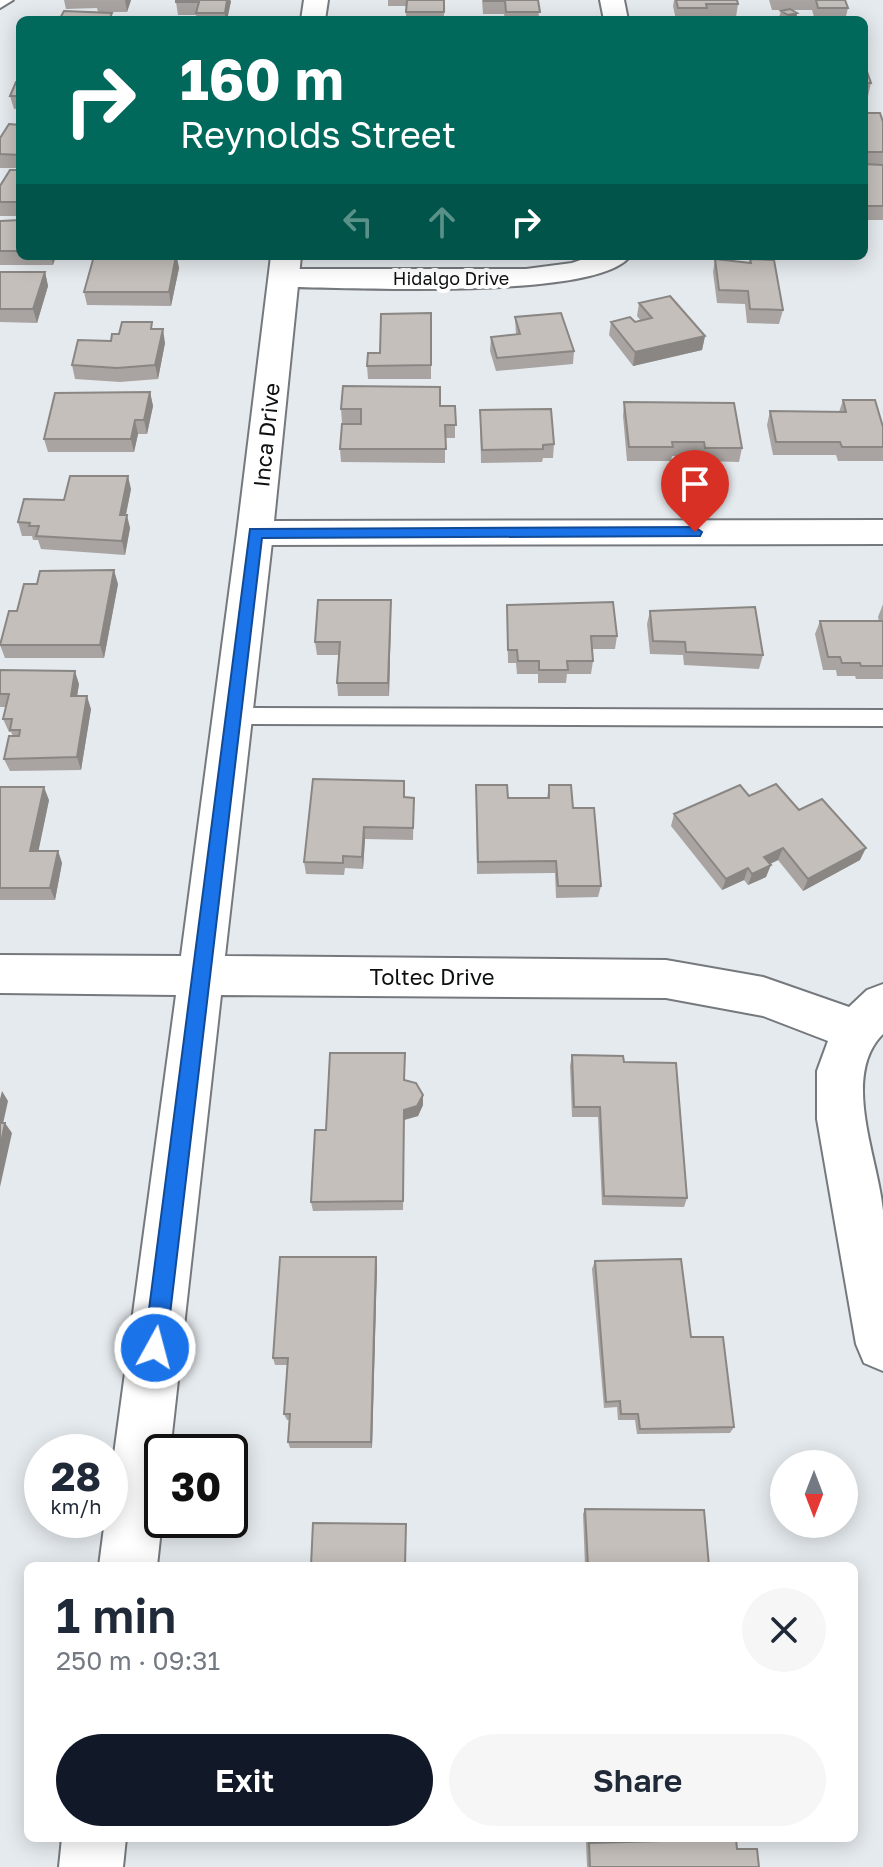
<!DOCTYPE html>
<meta charset="utf-8">
<style>
body{margin:0;font-family:"Golos Text",sans-serif;background:#f6f6f7;color:#1f2937;height:100vh;display:flex;flex-direction:column;font-size:30px;white-space:nowrap}
*{box-sizing:border-box;margin:0}
p{font-size:26px;color:#747a83}
.icon{flex:none;width:44px;height:44px;fill:none;stroke:currentColor;stroke-width:2;stroke-linecap:round;stroke-linejoin:round}
.map{position:relative;flex:1;overflow:hidden}
.details{position:absolute;left:24px;top:1562px;width:834px;height:280px;display:flex;flex-direction:column;background:#fff;border-radius:12px;box-shadow:0 4px 20px #0003}
.details>*{flex:none}
.guide{position:absolute;left:16px;top:16px;width:852px;height:244px;border-radius:12px;box-shadow:0 4px 20px #0003;background:#00695c;color:#fff;overflow:hidden}
.needle{width:52px;rotate:180deg}
.tools{position:absolute;left:770px;top:1450px;display:grid;gap:16px}
.tools a{display:grid;place-items:center;width:88px;height:88px;border-radius:50%;background:#fff;box-shadow:0 4px 20px #0003;font-size:40px}
.speed{position:absolute;left:24px;top:1434px;display:flex;gap:16px;font-size:40px;font-weight:700;text-align:center}
.speed>*{display:grid;place-content:center;width:104px;height:104px;border-radius:50%;background:#fff;box-shadow:0 4px 20px #0003;line-height:1}
.speed small{font-size:20px;font-weight:400}
.speed .limit{border:4px solid #111;border-radius:12px;background:#fff;color:#111}
.pin{position:absolute;display:grid;place-items:center;width:68px;height:68px;color:#fff;margin:-82px -34px;border-radius:50% 50% 50% 0;rotate:-45deg;box-shadow:0 0 8px #0007}
.pin .icon{rotate:45deg}
.me{position:absolute;width:88px;margin:-44px;rotate:7deg;stroke-linejoin:round;filter:drop-shadow(0 0 6px #0008)}
.turn{display:flex;align-items:center;gap:28px;height:168px;padding:0 32px;font-size:36px}
.turn .icon{width:104px;height:104px;stroke-width:2.5}
.turn b{display:block;font-size:56px;line-height:68px}
.lanes{display:flex;align-items:center;height:76px;padding:0 32px;background:#0003;justify-content:center;gap:40px;direction:ltr}
.lanes .off{opacity:.35}
.round{display:grid;place-items:center;flex:none;width:84px;height:84px;border-radius:42px;background:#f6f6f7}
.summary{display:flex;align-items:center;justify-content:space-between;height:136px;padding:0 32px}
h1{font-size:48px;font-weight:600;line-height:60px}
.button{display:flex;gap:16px;margin-top:auto;padding:16px 32px}
.button a{flex:1;height:92px;border-radius:48px;background:#111827;color:#fff;font-size:32px;font-weight:600;line-height:92px;text-align:center}
.button a+a{background:#f6f6f7;color:#1f2937}
.map>svg:first-child{display:block}
</style>
<div class="map">
<svg width="883" height="1867" viewBox="0 0 883 1867">
<rect width="100%" height="100%" fill="#e5eaee"/>
<g fill="none" stroke-linecap="round" stroke-linejoin="round">
<g stroke="#75797d" stroke-width="4">
<path id="lane" d="M 232,708 L 883,710 L 883,726 L 232,724 L 221,716 Z"/>
</g>
<g stroke="#75797d" stroke-width="4">
<path id="street" d="M 0,0 L 13,0 L 0,8 Z
M 600,0 L 624,0 L 628,20 L 604,20 Z
M 592,256 L 630,256 C 598,301 344,287 284,287 L 274,284 L 269,278 L 274,272 L 284,269 L 526,269 L 572,263 Z
M 255,521 L 267,525 L 273,533 L 225,956 L 666,960 L 763,977 L 849,1007 L 867,990 L 883,984 L 883,1034 C 840,1076 879,1160 883,1211 C 883,1263 883,1318 883,1371 L 864,1363 L 856,1344 L 817,1119 L 817,1071 L 828,1041 L 763,1016 L 666,998 L 221,995 L 170,1452 L 162,1452 L 162,1520 L 157,1566 L 99,1566 L 105,1520 L 110,1520 L 110,1484 L 176,995 L 0,993 L 0,955 L 181,956 L 237,533 L 243,525 Z
M 62,1838 L 126,1838 L 123,1867 L 59,1867 Z"/>
</g>
<g stroke="#75797d" stroke-width="4">
<path id="secondary" d="M 304,0 L 328,0 L 325,20 L 301,20 Z
M 271,256 L 301,256 L 274,521 L 883,520 L 883,544 L 255,545 L 243,541 L 237,533 Z"/>
</g>
<use href="#lane" fill="#fff" fill-rule="evenodd"/>
<use href="#street" fill="#fff" fill-rule="evenodd"/>
<use href="#secondary" fill="#fff" fill-rule="evenodd"/>
</g>
<path fill="#a9a4a1" d="M 64,0 L 131,0 L 127,12 L 98,12 L 97,8 L 66,9 Z
M 388,0 L 444,0 L 444,20 L 406,20 L 406,6 L 388,6 Z
M 482,0 L 538,0 L 539,20 L 505,20 L 504,14 L 483,14 Z
M 674,0 L 737,0 L 738,4 L 736,17 L 706,17 L 705,20 L 676,20 L 673,6 Z
M 769,0 L 845,0 L 848,8 L 845,20 L 815,20 L 812,10 L 792,10 L 797,13 L 796,20 L 784,20 L 779,17 L 781,11 L 784,10 L 772,10 Z
M 231,1 L 227,20 L 197,20 L 196,15 L 178,15 L 176,2 Z
M 864,66 L 871,83 L 868,96 L 864,96 Z
M 20,82 L 20,109 L 14,109 L 10,96 Z
M 864,113 L 883,122 L 883,220 L 864,220 Z
M 20,125 L 20,168 L 0,168 L 0,138 Z
M 20,170 L 20,216 L 0,216 L 0,186 Z
M 20,220 L 20,256 L 56,256 L 53,265 L 0,265 L 0,221 Z
M 94,256 L 177,256 L 179,268 L 171,306 L 87,305 L 84,292 Z
M 715,259 L 749,263 L 750,259 L 783,310 L 779,324 L 747,323 L 745,304 L 717,303 L 713,272 Z
M 0,272 L 45,272 L 48,286 L 37,323 L 0,322 Z
M 639,303 L 705,336 L 702,350 L 633,366 L 609,335 L 611,322 L 635,322 L 641,321 L 637,316 Z
M 431,313 L 431,379 L 368,379 L 367,366 L 380,353 Z
M 515,317 L 574,351 L 573,364 L 496,371 L 490,351 L 491,337 L 516,335 Z
M 154,329 L 165,343 L 158,379 L 120,382 L 75,379 L 72,365 L 111,341 L 119,334 Z
M 150,392 L 153,406 L 147,434 L 138,434 L 134,452 L 48,452 L 44,439 Z
M 843,400 L 883,427 L 883,461 L 838,461 L 836,455 L 773,455 L 767,425 L 770,411 L 839,412 Z
M 624,402 L 742,448 L 739,462 L 703,461 L 702,456 L 672,456 L 671,461 L 627,461 L 623,416 Z
M 455,406 L 455,438 L 445,438 L 445,463 L 341,462 L 340,449 L 342,423 L 341,409 Z
M 480,410 L 554,444 L 553,458 L 543,458 L 542,462 L 481,463 Z
M 131,489 L 126,515 L 130,528 L 125,555 L 41,549 L 38,540 L 33,540 L 32,536 L 22,536 L 18,522 L 64,500 Z
M 118,584 L 104,658 L 5,658 L 0,645 L 17,611 Z
M 883,604 L 883,679 L 856,679 L 855,676 L 837,676 L 836,670 L 823,670 L 815,634 L 820,621 L 879,621 L 878,617 Z
M 507,605 L 617,636 L 615,649 L 592,649 L 593,661 L 591,674 L 567,674 L 566,683 L 538,683 L 538,674 L 517,674 L 516,663 L 508,663 Z
M 650,611 L 763,655 L 759,669 L 684,665 L 683,655 L 650,654 L 647,624 Z
M 391,614 L 389,696 L 338,696 L 337,683 L 339,655 L 317,655 L 315,642 Z
M 0,670 L 79,684 L 77,696 L 91,709 L 81,770 L 10,771 L 4,759 L 13,736 L 11,732 L 9,732 L 3,719 L 6,707 L 0,707 Z
M 476,785 L 508,798 L 547,798 L 549,785 L 573,808 L 601,886 L 598,897 L 556,898 L 555,873 L 477,874 Z
M 0,787 L 49,800 L 38,851 L 58,851 L 62,863 L 55,900 L 0,900 Z
M 749,796 L 799,810 L 860,860 L 803,891 L 778,860 L 770,864 L 766,877 L 748,885 L 744,880 L 722,890 L 671,826 L 674,814 Z
M 405,797 L 414,798 L 413,840 L 365,839 L 363,869 L 345,868 L 344,875 L 306,874 L 304,862 Z
M 572,1055 L 624,1062 L 687,1198 L 684,1207 L 602,1205 L 598,1117 L 572,1117 L 570,1066 Z
M 405,1063 L 405,1080 L 423,1105 L 418,1116 L 404,1120 L 403,1210 L 313,1211 L 311,1202 L 326,1130 Z
M 376,1257 L 377,1265 L 372,1448 L 290,1448 L 288,1442 L 289,1420 L 287,1420 L 284,1414 L 287,1365 L 275,1365 L 273,1358 Z
M 595,1261 L 691,1337 L 734,1427 L 730,1433 L 637,1434 L 635,1420 L 618,1420 L 617,1407 L 604,1408 L 592,1269 Z
M 585,1509 L 709,1566 L 585,1566 L 583,1514 Z
M 731,1838 L 736,1839 L 737,1848 L 757,1849 L 759,1867 L 587,1867 L 586,1842 Z"/>
<path fill="#898683" d="M 125,0 L 131,0 L 127,12 Z
M 227,0 L 230,0 L 231,1 L 227,20 L 225,20 L 225,13 Z
M 797,13 L 796,20 L 787,20 L 788,15 Z
M 51,256 L 56,256 L 53,265 Z
M 176,256 L 179,268 L 171,306 L 169,292 Z
M 45,272 L 48,286 L 37,323 L 33,309 Z
M 163,329 L 165,343 L 158,379 L 155,365 Z
M 705,336 L 702,350 L 633,366 L 635,352 Z
M 150,392 L 153,406 L 147,434 L 144,420 Z
M 135,420 L 138,434 L 134,452 L 131,439 Z
M 128,476 L 131,489 L 123,528 L 120,515 Z
M 127,515 L 130,528 L 125,555 L 122,541 Z
M 114,570 L 118,584 L 104,658 L 100,645 Z
M 391,600 L 391,614 L 389,696 L 388,683 Z
M 75,671 L 79,684 L 75,709 L 71,696 Z
M 87,696 L 91,709 L 81,770 L 77,757 Z
M 44,787 L 49,800 L 36,863 L 30,851 Z
M 364,827 L 365,839 L 363,869 L 362,857 Z
M 783,848 L 778,860 L 760,869 L 764,857 Z
M 866,848 L 860,860 L 803,891 L 808,879 Z
M 58,851 L 62,863 L 55,900 L 50,888 Z
M 771,865 L 766,877 L 748,885 L 752,874 Z
M 748,868 L 744,880 L 722,890 L 726,879 Z
M 2,1091 L 8,1101 L 1,1133 L 0,1131 L 0,1099 Z
M 423,1095 L 423,1105 L 418,1116 L 404,1120 L 403,1210 L 404,1110 Z
M 5,1123 L 12,1133 L 0,1187 L 0,1148 Z
M 376,1257 L 377,1265 L 372,1448 L 371,1442 Z"/>
<path fill="#c4bfbb" stroke="#898683" stroke-width="2" d="M 176,0 L 227,0 L 225,13 L 196,13 L 199,2 L 176,2 Z
M 407,0 L 444,0 L 444,12 L 406,12 Z
M 484,0 L 538,0 L 540,12 L 506,12 L 505,1 L 484,1 Z
M 676,0 L 737,0 L 738,4 L 706,4 L 707,8 L 678,8 Z
M 816,0 L 845,0 L 848,8 L 818,8 Z
M 790,9 L 797,13 L 788,15 L 781,11 Z
M 64,11 L 112,13 L 109,20 L 41,20 L 59,20 Z
M 864,66 L 865,66 L 871,83 L 864,83 Z
M 16,82 L 20,82 L 20,96 L 10,96 Z
M 864,113 L 880,113 L 883,122 L 883,152 L 864,152 Z
M 9,124 L 20,125 L 20,155 L 0,154 L 0,138 Z
M 864,164 L 883,165 L 883,206 L 864,206 Z
M 10,170 L 20,170 L 20,202 L 0,202 L 0,186 Z
M 20,220 L 20,251 L 0,251 L 0,221 Z
M 94,256 L 176,256 L 169,292 L 84,292 Z
M 715,259 L 751,263 L 750,259 L 774,260 L 783,310 L 750,309 L 748,291 L 719,290 Z
M 0,272 L 45,272 L 33,309 L 0,309 Z
M 670,296 L 705,336 L 635,352 L 611,322 L 630,317 L 635,322 L 652,318 L 639,303 Z
M 431,313 L 431,365 L 367,366 L 368,353 L 380,353 L 381,314 Z
M 561,313 L 574,351 L 497,358 L 491,337 L 520,334 L 515,317 Z
M 122,322 L 152,322 L 151,329 L 163,329 L 155,365 L 117,368 L 72,365 L 78,340 L 111,341 L 112,334 L 119,334 Z
M 343,386 L 440,387 L 440,406 L 455,406 L 456,425 L 445,425 L 446,449 L 340,449 L 342,424 L 361,424 L 361,409 L 341,409 Z
M 150,392 L 144,420 L 135,420 L 131,439 L 44,439 L 55,393 Z
M 843,400 L 875,400 L 883,427 L 883,447 L 842,447 L 840,442 L 776,442 L 770,411 L 846,412 Z
M 624,402 L 734,403 L 742,448 L 705,448 L 704,442 L 672,442 L 673,447 L 629,447 Z
M 551,409 L 554,444 L 543,445 L 543,449 L 482,450 L 480,410 Z
M 70,476 L 128,476 L 120,515 L 127,515 L 122,541 L 36,536 L 39,526 L 29,526 L 30,523 L 18,522 L 24,499 L 64,500 Z
M 114,570 L 100,645 L 0,645 L 9,611 L 17,611 L 24,584 L 37,584 L 40,571 Z
M 318,600 L 391,600 L 388,683 L 337,683 L 340,642 L 315,642 Z
M 613,602 L 617,636 L 591,636 L 593,661 L 567,661 L 568,670 L 539,670 L 539,661 L 518,661 L 517,650 L 508,650 L 507,605 Z
M 755,607 L 763,655 L 686,652 L 685,642 L 653,641 L 650,611 Z
M 820,621 L 883,621 L 883,666 L 861,666 L 860,663 L 842,663 L 840,657 L 828,657 Z
M 0,670 L 75,671 L 71,696 L 87,696 L 77,757 L 4,759 L 9,736 L 19,736 L 20,730 L 10,730 L 12,719 L 3,719 L 9,694 L 0,694 Z
M 313,779 L 404,781 L 404,797 L 414,798 L 413,828 L 364,827 L 362,857 L 343,856 L 343,863 L 304,862 Z
M 776,784 L 799,810 L 822,799 L 866,848 L 808,879 L 783,848 L 764,857 L 771,865 L 752,874 L 748,868 L 726,879 L 674,814 L 740,785 L 749,796 Z
M 476,785 L 507,785 L 508,798 L 549,798 L 549,785 L 571,785 L 573,808 L 594,808 L 601,886 L 558,886 L 556,861 L 478,862 Z
M 0,787 L 44,787 L 30,851 L 58,851 L 50,888 L 0,888 Z
M 330,1053 L 405,1053 L 404,1080 L 416,1083 L 423,1095 L 417,1106 L 404,1110 L 403,1201 L 311,1202 L 315,1130 L 326,1130 Z
M 572,1055 L 623,1056 L 624,1062 L 676,1063 L 687,1198 L 604,1196 L 600,1107 L 574,1107 Z
M 0,1123 L 5,1123 L 0,1148 Z
M 280,1257 L 376,1257 L 371,1442 L 288,1442 L 290,1414 L 284,1414 L 288,1358 L 273,1358 Z
M 681,1259 L 691,1337 L 723,1337 L 734,1427 L 640,1429 L 638,1414 L 621,1414 L 620,1401 L 606,1402 L 595,1261 Z
M 585,1509 L 704,1510 L 709,1566 L 588,1566 Z
M 313,1523 L 406,1524 L 405,1566 L 311,1566 Z
M 736,1839 L 737,1849 L 757,1849 L 759,1867 L 590,1867 L 589,1843 Z"/>
<path fill="#1a73e8" stroke="#114b97" stroke-width="2" d="M 695,527 L 702,532 L 700,536 L 262,538 L 166,1348 L 162,1356 L 155,1359 L 147,1356 L 144,1348 L 250,529 Z"/>
<g text-anchor="middle" dominant-baseline="central" stroke-width="8" stroke-linejoin="round" paint-order="stroke">
<g font-size="18" fill="#0d0f10" stroke="#fff">
<text x="451" y="278">Hidalgo Drive</text>
</g>
<g font-size="22" fill="#0d0f10" stroke="#fff">
<text transform="translate(266 435) rotate(-84)">Inca Drive</text>
<text x="432" y="976">Toltec Drive</text>
</g>
</g>
</svg>
<div class="tools">
<a><svg class="needle" viewBox="-14 -14 28 28"><path d="M0-13l5 13h-10z" fill="#e53935"/><path d="M0 13l5-13h-10z" fill="#747a83"/></svg></a>
</div>
<div class="speed"><div>28<small>km/h</small></div><div class="limit">30</div></div>
<div class="pin" style="left:695px;top:532px;background:#d93025"><svg class="icon" aria-label="arrive" viewBox="0 0 24 24"><path d="M6 21V4h12l-3 4 3 4H6"/></svg></div>
<svg class="me" style="left:155px;top:1348px" viewBox="-20 -20 40 40"><circle r="17" fill="#1a73e8" stroke="#fff" stroke-width="3"/><path d="M0-11L8 9 0 5-8 9z" fill="#fff"/></svg>
<div class="guide">
<div class="turn"><svg class="icon" aria-label="right" viewBox="0 0 24 24"><path d="M7 20v-9h11M14 6l5 5-5 5"/></svg><div><b>160 m</b>Reynolds Street</div></div>
<div class="lanes"><svg class="icon off" aria-label="left" viewBox="0 0 24 24"><path d="M17 20v-9H6M10 6l-5 5 5 5"/></svg><svg class="icon off" aria-label="ahead" viewBox="0 0 24 24"><path d="M12 20V5M6 11l6-6 6 6"/></svg><svg class="icon" aria-label="right" viewBox="0 0 24 24"><path d="M7 20v-9h11M14 6l5 5-5 5"/></svg></div>
</div>
<section class="details">
<div class="summary"><div><h1>1 min</h1><p>250 m · 09:31</p></div><a class="round"><svg class="icon" aria-label="close" viewBox="0 0 24 24"><path d="M6 6l12 12M18 6L6 18"/></svg></a></div>
<div class="button"><a>Exit</a><a>Share</a></div>
</section>
</div>
